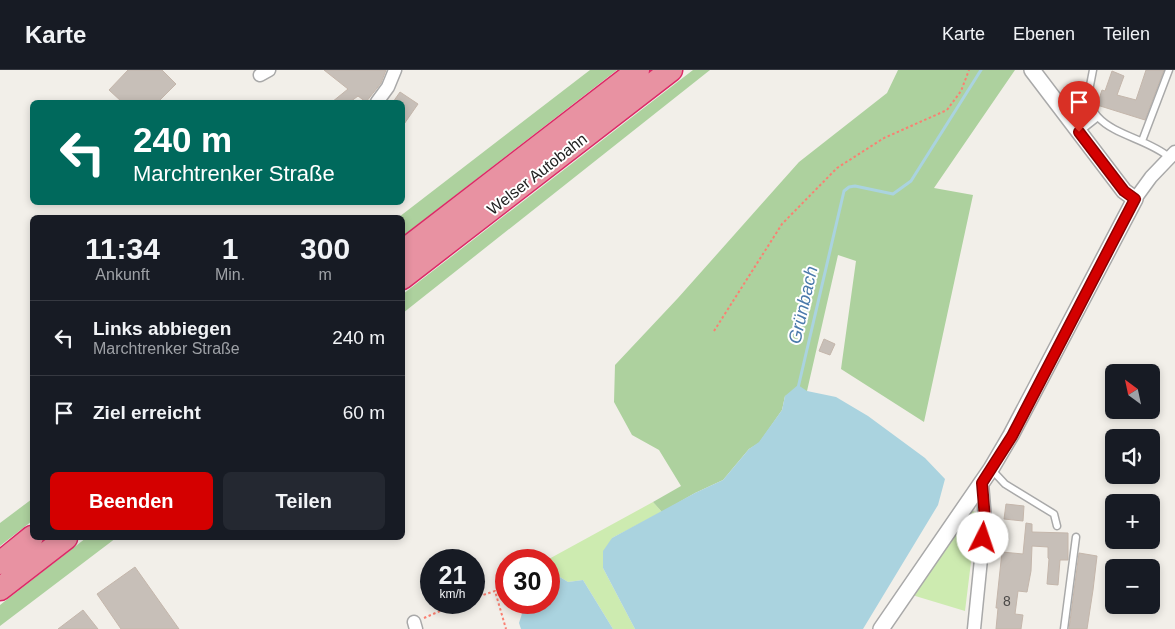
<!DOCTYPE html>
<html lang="de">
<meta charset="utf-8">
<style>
body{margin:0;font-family:Arial,sans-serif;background:#242831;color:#f1f3f6;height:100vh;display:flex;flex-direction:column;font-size:19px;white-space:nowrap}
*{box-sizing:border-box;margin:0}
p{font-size:16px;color:#9ea1a6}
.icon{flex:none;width:28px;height:28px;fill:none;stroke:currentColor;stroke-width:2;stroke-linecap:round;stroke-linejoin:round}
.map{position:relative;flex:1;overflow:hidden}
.details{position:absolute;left:30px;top:145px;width:375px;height:325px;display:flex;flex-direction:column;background:#171b24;border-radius:8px;box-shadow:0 2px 8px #0003}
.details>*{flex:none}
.hud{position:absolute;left:30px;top:30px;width:375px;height:105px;border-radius:8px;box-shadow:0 2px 8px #0003;background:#00695c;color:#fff;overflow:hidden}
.needle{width:32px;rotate:327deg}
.controls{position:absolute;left:1105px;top:294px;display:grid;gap:10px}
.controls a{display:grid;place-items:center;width:55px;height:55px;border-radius:8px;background:#171b24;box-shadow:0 2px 8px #0003;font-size:25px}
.speed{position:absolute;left:420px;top:479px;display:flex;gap:10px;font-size:25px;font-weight:700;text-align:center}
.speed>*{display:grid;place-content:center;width:65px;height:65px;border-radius:50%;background:#171b24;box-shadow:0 2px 8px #0003;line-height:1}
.speed small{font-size:12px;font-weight:400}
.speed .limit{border:8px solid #d22;background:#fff;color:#111}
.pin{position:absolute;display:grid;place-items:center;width:42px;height:42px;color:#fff;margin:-51px -21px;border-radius:50% 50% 50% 0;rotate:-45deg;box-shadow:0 0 5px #0007}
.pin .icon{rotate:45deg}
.me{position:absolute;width:55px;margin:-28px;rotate:4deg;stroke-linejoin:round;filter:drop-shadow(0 0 4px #0008)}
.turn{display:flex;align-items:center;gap:18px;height:105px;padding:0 20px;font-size:22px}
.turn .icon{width:65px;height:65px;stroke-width:2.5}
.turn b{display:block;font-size:35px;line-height:42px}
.eta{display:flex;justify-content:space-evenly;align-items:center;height:85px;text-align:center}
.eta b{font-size:30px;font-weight:800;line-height:35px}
.cta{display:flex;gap:10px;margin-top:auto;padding:10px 20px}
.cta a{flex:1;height:58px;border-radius:8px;background:#d40000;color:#fff;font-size:20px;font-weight:800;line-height:58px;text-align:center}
.cta a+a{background:#242831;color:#f1f3f6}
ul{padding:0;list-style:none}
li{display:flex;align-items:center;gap:15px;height:75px;padding:0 20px;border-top:1px solid #363941}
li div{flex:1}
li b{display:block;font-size:19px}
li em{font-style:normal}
header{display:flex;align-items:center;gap:30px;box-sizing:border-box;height:70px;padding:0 25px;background:#171b24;border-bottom:1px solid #363941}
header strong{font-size:24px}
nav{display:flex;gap:28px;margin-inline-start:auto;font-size:18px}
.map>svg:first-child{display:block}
</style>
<header>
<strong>Karte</strong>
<nav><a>Karte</a><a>Ebenen</a><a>Teilen</a></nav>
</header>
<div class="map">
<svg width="1175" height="559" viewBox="0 0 1175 559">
<rect width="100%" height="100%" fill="#f2efe9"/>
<path fill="#cdebb0" d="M 653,432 L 662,442 L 612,468 L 603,498 L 635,559 L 613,559 L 583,510 L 568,512 L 555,504 L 549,506 L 549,490 L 547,490 Z
M 971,440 L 977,443 L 965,541 L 912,525 Z"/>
<path fill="#add19e" d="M 590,0 L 617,0 L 403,166 L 402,148 L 399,147 Z
M 693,0 L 710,0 L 403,243 L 403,224 Z
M 898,0 L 1015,0 L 934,118 L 973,125 L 924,352 L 841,299 L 856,191 L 838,185 L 807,321 L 785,326 L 782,340 L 759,373 L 749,379 L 723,410 L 695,423 L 662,442 L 653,432 L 681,416 L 659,380 L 632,365 L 614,332 L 615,295 L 678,228 L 799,92 L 887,23 Z
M 32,429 L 32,451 L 0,476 L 0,453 Z
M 86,468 L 116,468 L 0,556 L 0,535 Z"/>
<path fill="#aad3df" d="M 798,315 L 807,321 L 836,327 L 868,346 L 925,388 L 945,409 L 938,435 L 863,559 L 635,559 L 603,498 L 603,481 L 612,468 L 695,423 L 723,410 L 749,379 L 759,372 L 782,340 L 785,326 Z
M 555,504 L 568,512 L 583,510 L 613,559 L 521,559 L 519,553 L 524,537 L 521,533 L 549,532 L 549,506 Z"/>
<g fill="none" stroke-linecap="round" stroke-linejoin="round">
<path stroke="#aad3df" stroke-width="3" d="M 798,318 L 844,121 L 849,117 L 855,116 L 893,124 L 911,111 L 981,0"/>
</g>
<path fill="#c7bfb8" stroke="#c4b6ab" d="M 128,0 L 162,0 L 176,14 L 158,32 L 122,32 L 109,20 Z
M 324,0 L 386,0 L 381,13 L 366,32 L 358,26 L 350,32 L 332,32 L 348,19 Z
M 1146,0 L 1164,0 L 1145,50 L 1097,35 L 1102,20 L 1105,21 L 1112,1 L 1124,6 L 1117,25 L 1136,30 Z
M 400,22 L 418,34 L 402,57 L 402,32 L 393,32 Z
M 824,269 L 835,274 L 830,285 L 819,281 Z
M 1006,434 L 1024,436 L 1023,451 L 1004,449 Z
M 1026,453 L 1032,454 L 1032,462 L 1068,463 L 1068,490 L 1060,490 L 1058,515 L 1047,514 L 1049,489 L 1048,488 L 1048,477 L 1032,476 L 1031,501 L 1027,522 L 1018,521 L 1015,544 L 1023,545 L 1021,559 L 996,559 L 998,538 L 996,538 L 1002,482 L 1023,484 Z
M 1079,483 L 1097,486 L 1093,520 L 1087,559 L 1069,559 Z
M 135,497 L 179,559 L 121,559 L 97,524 Z
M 83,540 L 98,559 L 58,559 Z"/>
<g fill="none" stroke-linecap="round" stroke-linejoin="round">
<g stroke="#a9a9a9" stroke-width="9">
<path id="service" d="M 1093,0 L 1087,31 C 1091,36 1094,43 1098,47 C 1114,65 1149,70 1169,87
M 1079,62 L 1098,47
M 1142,71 L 1169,0
M 992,400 L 1005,414 L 1054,444 L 1057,456
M 1064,559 L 1076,467"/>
</g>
<g stroke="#a9a9a9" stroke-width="15">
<path id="minor" d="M 260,5 L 269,0
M 377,32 L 388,17 L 395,0
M 1135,129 L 1151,107 L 1175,82
M 414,552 L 416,559
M 974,559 L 985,449 L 982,413"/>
</g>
<g stroke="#a9a9a9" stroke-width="18">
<path id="tertiary" d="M 881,559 L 991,399 L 1011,365 L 1135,129 L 1124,121 L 1032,0"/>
</g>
<g stroke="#dc2a67" stroke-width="25">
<path id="motorway" d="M 402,182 L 638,0
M 402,208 L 671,0
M 0,493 L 32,467
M 0,519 L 66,468"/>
</g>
<path stroke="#fa8072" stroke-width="2" stroke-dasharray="2.5 2.5" stroke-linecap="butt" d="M 714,261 L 782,154 L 837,98 L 884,68 L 947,40 L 961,21 L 969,0
M 474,528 L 495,521 L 506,559
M 424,548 L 461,532"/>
<use href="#service" stroke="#fff" stroke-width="6"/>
<use href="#minor" stroke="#fff" stroke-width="12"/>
<use href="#tertiary" stroke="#fff" stroke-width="15"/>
<use href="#motorway" stroke="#e892a2" stroke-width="22"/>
</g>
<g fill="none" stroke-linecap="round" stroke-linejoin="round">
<g stroke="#8a0000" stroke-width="12">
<path id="route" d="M 983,468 L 985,449 L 982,413 L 1012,366 L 1135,129 L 1124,121 L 1079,62"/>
</g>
<use href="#route" stroke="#d40000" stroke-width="9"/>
</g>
<g text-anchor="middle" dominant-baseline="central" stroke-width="4" stroke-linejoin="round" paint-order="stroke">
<g font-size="14" fill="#4b4948">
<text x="1007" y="531">8</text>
</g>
<g font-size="16" fill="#222" stroke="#fff">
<text transform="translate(537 104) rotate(-38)">Welser Autobahn</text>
</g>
<g font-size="18" font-style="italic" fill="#4a7aab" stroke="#fff">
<text transform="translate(803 235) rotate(-77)">Grünbach</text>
</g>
</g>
</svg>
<div class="controls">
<a><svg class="needle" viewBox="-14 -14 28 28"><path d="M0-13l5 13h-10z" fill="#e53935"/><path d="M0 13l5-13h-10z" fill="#9ea1a6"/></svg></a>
<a><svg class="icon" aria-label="sound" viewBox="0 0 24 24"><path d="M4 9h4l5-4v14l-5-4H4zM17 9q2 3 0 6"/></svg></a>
<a>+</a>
<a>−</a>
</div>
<div class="speed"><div>21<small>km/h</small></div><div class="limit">30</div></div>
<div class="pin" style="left:1079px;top:62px;background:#d93025"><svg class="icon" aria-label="arrive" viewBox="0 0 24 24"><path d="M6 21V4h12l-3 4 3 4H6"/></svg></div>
<svg class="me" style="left:983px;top:468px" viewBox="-20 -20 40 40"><circle r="19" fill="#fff"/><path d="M0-13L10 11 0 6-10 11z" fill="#d40000"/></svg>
<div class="hud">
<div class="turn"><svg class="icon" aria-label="left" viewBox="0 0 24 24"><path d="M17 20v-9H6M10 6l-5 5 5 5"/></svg><div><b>240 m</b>Marchtrenker Straße</div></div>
</div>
<section class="details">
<div class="eta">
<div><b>11:34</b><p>Ankunft</p></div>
<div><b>1</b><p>Min.</p></div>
<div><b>300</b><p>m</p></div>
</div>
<ul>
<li><svg class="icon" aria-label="left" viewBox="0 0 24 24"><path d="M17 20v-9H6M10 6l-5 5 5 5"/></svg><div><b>Links abbiegen</b><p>Marchtrenker Straße</p></div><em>240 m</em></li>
<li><svg class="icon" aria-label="arrive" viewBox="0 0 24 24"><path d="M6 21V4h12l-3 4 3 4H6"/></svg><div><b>Ziel erreicht</b></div><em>60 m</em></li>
</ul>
<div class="cta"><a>Beenden</a><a>Teilen</a></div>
</section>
</div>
